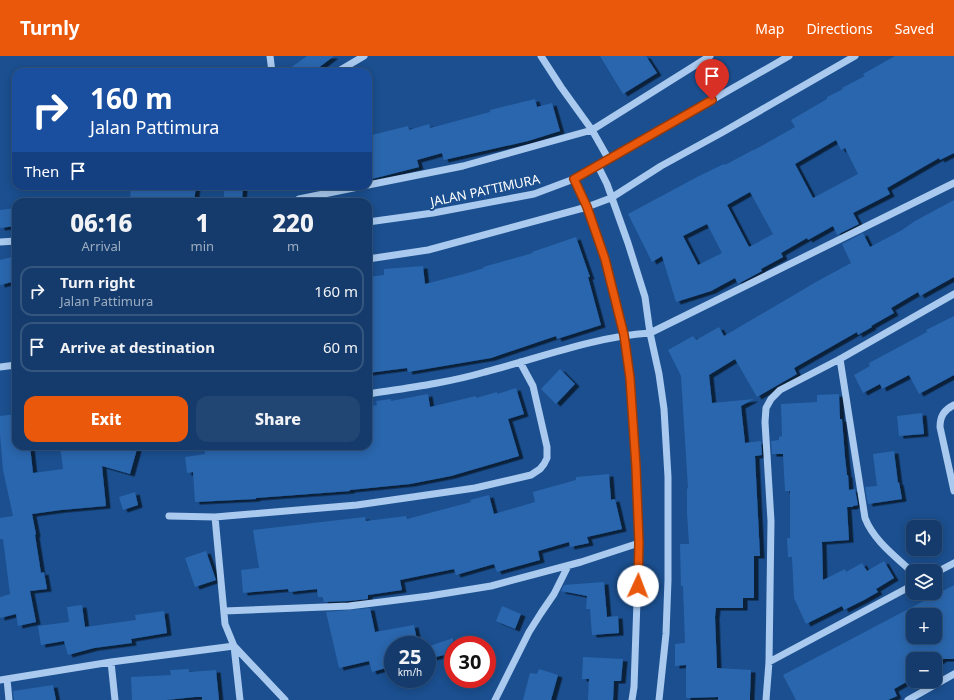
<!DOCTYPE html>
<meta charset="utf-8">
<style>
body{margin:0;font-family:"Noto Sans",sans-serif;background:#214673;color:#f1f3f6;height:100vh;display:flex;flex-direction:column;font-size:15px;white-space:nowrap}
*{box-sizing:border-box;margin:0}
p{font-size:13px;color:#9dadc1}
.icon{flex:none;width:22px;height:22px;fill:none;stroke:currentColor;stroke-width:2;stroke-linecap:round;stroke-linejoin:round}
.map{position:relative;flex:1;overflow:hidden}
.side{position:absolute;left:12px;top:142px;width:360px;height:252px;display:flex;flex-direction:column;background:#143b6b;border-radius:12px;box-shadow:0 2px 10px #0003,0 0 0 1px #33557e}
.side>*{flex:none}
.top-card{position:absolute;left:12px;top:12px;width:360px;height:122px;border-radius:12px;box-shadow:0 2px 10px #0003,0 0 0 1px #33557e;background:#1a4fa0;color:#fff;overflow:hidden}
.fabs{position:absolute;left:906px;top:464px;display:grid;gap:8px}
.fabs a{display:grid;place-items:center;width:36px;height:36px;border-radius:8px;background:#143b6b;box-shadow:0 2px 10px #0003,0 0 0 1px #33557e;font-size:20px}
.speed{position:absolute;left:384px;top:580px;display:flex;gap:8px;font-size:20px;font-weight:700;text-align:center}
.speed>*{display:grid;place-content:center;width:52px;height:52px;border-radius:50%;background:#143b6b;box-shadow:0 2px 10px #0003,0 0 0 1px #33557e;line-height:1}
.speed small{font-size:10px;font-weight:400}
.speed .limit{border:6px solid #d22;background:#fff;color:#111}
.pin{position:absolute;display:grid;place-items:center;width:34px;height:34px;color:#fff;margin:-41px -17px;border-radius:50% 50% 50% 0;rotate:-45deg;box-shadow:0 0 4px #0007}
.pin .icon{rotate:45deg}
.me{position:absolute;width:44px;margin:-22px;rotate:2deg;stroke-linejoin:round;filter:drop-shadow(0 0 3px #0008)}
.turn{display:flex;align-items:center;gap:14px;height:84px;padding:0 12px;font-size:18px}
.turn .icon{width:52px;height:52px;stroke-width:2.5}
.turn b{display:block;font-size:28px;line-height:34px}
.then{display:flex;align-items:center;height:38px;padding:0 12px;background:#0003;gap:8px;font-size:15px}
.eta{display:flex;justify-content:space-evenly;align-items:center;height:68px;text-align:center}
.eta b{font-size:24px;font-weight:800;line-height:28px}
.cta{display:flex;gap:8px;margin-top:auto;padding:8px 12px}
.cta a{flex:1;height:46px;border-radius:12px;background:#ea580c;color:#fff;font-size:16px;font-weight:800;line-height:46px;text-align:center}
.cta a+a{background:#214673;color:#f1f3f6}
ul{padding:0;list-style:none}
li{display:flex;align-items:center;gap:12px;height:50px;margin:0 8px 6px;padding:0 4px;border:2px solid #33557e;border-radius:12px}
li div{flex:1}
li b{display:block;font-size:15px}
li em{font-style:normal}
header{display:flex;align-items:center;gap:24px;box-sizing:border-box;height:56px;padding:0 20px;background:#ea580c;color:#fff}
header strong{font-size:19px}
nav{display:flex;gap:22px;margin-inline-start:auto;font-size:14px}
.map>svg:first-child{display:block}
</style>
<header>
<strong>Turnly</strong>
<nav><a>Map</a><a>Directions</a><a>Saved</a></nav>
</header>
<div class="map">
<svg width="954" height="644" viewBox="0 0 954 644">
<defs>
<filter id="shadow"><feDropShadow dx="4.5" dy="2.5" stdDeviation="0" flood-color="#0009"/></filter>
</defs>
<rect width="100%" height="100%" fill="#1b4f8f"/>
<path fill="#2a66ad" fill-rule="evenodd" filter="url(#shadow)" d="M 307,0 L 334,0 L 313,16 L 285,16 Z
M 600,0 L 646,0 L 657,17 L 623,38 Z
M 895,0 L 954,0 L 954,97 L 940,104 L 939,102 L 887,132 L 890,138 L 853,157 L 859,168 L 837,179 L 833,170 L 808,184 L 807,182 L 781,197 L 783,201 L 761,213 L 762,215 L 738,228 L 735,222 L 711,235 L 676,246 L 662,200 L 652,206 L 628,158 L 699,120 L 724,108 L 725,109 L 753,94 L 754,94 L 795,71 L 791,64 L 827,43 L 827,41 L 843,33 L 842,32 L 865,20 L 863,18 ZM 836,84 L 841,94 L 845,92 L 858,118 L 813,142 L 795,108 ZM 750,136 L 773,178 L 749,191 L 727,149 ZM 707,168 L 722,197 L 698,209 L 683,180 Z
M 535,43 L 537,51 L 552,47 L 560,75 L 528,85 L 444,104 L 442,97 L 417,104 L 419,111 L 368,124 L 368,80 L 408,70 L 409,74 L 429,68 L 430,72 L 490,56 L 490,54 Z
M 131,130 L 196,130 L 194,146 L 130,146 Z
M 224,130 L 243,130 L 242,146 L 224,146 Z
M 954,144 L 954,221 L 920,240 L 918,236 L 891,252 L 894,257 L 871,270 L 872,271 L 858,279 L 857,276 L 794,312 L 797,318 L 757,341 L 735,303 L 709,319 L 712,347 L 754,343 L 741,350 L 745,387 L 761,385 L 762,399 L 755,400 L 760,500 L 754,500 L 754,542 L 743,542 L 743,552 L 716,552 L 715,561 L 717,612 L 751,614 L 750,638 L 750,644 L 718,644 L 718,641 L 686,642 L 686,609 L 675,610 L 675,588 L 685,587 L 683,530 L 681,530 L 680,488 L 689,488 L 687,457 L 687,433 L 688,432 L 681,320 L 668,294 L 693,280 L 696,284 L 719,271 L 724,280 L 816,226 L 851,207 L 842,188 L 863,177 L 870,191 L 902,174 L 915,165 Z
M 16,152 L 16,170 L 0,172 L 0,154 Z
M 576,181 L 590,221 L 588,221 L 601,269 L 557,283 L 556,280 L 491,302 L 408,316 L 407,312 L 368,317 L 368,221 L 384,219 L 384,213 L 423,210 L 425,228 L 464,218 L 484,212 L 483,211 L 533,197 L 532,196 Z
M 16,200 L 16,225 L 0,229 L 0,204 Z
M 954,260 L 954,319 L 919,338 L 909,319 L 882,333 L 880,328 L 863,337 L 854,319 L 870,310 L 869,307 L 927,276 L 926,274 Z
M 560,313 L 575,328 L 556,348 L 541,333 Z
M 516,332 L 524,358 L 508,363 L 519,400 L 451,420 L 410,428 L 350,434 L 350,435 L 256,442 L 256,443 L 195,446 L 193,416 L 187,417 L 185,401 L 205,398 L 204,390 L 368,390 L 368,351 L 377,349 L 376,345 L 391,343 L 391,345 L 428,338 L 430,351 L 476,340 L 476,342 L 497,336 L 497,338 Z
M 839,338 L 840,363 L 842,363 L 845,401 L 847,419 L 848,419 L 849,434 L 855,433 L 858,449 L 853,450 L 853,451 L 847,451 L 849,484 L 822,486 L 823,524 L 845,513 L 846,516 L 862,507 L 867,515 L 884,505 L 894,522 L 876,533 L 878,536 L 864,544 L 844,554 L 842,550 L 806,568 L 794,542 L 792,501 L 788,501 L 787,482 L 790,482 L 790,435 L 785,435 L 783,398 L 772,398 L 771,385 L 779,384 L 779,381 L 782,380 L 781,348 L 817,346 L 817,339 Z
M 922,357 L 924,378 L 899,380 L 897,360 Z
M 16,358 L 16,390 L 30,390 L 33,417 L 63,413 L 60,390 L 127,390 L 137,393 L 130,418 L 102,410 L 106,450 L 61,454 L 32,458 L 36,478 L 35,479 L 41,517 L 44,516 L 47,533 L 30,535 L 36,566 L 18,570 L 16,558 L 0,562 L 0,541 L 10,538 L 3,483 L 0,483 L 0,462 L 13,460 L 3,414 L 0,379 L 0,360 Z
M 894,395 L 898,427 L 899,426 L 902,443 L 868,448 L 865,431 L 877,430 L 873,398 Z
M 609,418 L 611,444 L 615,443 L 622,473 L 587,481 L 589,487 L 570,491 L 569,486 L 538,495 L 540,504 L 497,516 L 494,508 L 456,519 L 454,513 L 400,524 L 402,534 L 368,539 L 368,543 L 349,545 L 324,546 L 322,541 L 318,541 L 317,533 L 289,536 L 288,533 L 243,537 L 241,514 L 259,512 L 253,474 L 365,461 L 366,465 L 406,460 L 407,463 L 471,446 L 470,444 L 489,439 L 494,458 L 535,446 L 533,436 L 576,424 L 576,421 Z
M 135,436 L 138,449 L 123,454 L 119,441 Z
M 206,495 L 216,524 L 195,531 L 185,502 Z
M 604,526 L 607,561 L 618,560 L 619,577 L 592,579 L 590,553 L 586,553 L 587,540 L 561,535 L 564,529 Z
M 954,529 L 954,603 L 943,603 L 938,606 L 935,603 L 913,603 L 913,618 L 908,621 L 910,624 L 894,633 L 897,640 L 888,644 L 796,644 L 783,619 ZM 913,559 L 935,559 L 935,581 L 913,581 Z
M 82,549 L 85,571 L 136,564 L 135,559 L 164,555 L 167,577 L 131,583 L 132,587 L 94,592 L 68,599 L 64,585 L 41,589 L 38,570 L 69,566 L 67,551 Z
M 502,550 L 521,558 L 515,573 L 496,565 Z
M 370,552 L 375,576 L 414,569 L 418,589 L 393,589 L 393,610 L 372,616 L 369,605 L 339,612 L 326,556 Z
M 453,582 L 453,597 L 427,603 L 427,591 Z
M 583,601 L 623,603 L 621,625 L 614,625 L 613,644 L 588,644 L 589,623 L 582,623 Z
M 189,613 L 189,616 L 216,614 L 219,644 L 202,644 L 202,641 L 195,641 L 166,644 L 132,644 L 131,621 L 171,619 L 170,614 Z
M 539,613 L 558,619 L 551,644 L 523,644 L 530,617 L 537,618 Z
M 53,629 L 56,644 L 14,644 L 13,635 Z"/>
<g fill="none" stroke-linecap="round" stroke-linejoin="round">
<path stroke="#a9c9ee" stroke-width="7" d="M 270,0 L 272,16
M 541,0 L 561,31 L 592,74 L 609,104
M 337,16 L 364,0
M 598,110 L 607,128 L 628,187 L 645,241 L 650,277 L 659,318 L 664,353 L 668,421 L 668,524 L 666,578 L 659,644
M 574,123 L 587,151 L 605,203 L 624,279 L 630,322 L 636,411 L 639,487 L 634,631 L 632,644
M 368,129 L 463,110 L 592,74 L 710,0
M 299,143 L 363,130
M 368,166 L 433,157 L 534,138 L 574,123 L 789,0
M 0,186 L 16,185
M 368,203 L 428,194 L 587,151 L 611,142 L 661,110 L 723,76 L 855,0
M 840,303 L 865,462 C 874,485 895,500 913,517
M 0,311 L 16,309
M 368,338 C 407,332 447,327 485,316 C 539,302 593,281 650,277 L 954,127
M 954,349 C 944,354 940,360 940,371 L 954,435
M 169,460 L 215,461 L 357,449 L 475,432 L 531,419 L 540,413 L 544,408 L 547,402 L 547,391 L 533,330 L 520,306
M 215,461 L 225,568 L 234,590 L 285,644
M 935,517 L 954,507
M 224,555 L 349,550 L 429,540 L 491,530 L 581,506 L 639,487
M 111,606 L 115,644
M 769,606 L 913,529
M 7,623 L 9,644
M 0,624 L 111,606 L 234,590 L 240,644
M 495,644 L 529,576 L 541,557 L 554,538 L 568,510
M 766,644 L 769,606 L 771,465 L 765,366 L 766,352 L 771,343 L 780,334 L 840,303 L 954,238
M 908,644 L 954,618"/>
</g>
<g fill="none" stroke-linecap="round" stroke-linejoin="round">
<g stroke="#983908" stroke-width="10">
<path id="route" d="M 638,530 L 639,487 L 636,411 L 630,322 L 624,279 L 605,203 L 587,151 L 574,123 L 712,44"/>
</g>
<use href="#route" stroke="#ea580c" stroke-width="7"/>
</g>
<g text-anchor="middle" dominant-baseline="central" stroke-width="4" stroke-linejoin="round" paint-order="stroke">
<g font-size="13" fill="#fff" stroke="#1b4f8f">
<text transform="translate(485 134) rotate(-12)">JALAN PATTIMURA</text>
</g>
</g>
</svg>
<div class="fabs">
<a><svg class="icon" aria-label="sound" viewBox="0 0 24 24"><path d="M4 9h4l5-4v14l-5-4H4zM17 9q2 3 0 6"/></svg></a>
<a><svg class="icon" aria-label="layers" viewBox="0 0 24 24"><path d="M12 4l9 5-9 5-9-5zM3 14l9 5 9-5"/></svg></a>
<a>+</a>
<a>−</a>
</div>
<div class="speed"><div>25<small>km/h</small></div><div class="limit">30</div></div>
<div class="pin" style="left:712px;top:44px;background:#d93025"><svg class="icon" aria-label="arrive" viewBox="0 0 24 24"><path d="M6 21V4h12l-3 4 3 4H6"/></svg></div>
<svg class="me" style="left:638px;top:530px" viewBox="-20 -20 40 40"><circle r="19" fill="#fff"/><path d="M0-13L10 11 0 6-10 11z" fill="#ea580c"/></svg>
<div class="top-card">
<div class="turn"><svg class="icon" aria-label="right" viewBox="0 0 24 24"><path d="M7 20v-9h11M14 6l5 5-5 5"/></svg><div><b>160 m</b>Jalan Pattimura</div></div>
<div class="then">Then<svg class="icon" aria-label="arrive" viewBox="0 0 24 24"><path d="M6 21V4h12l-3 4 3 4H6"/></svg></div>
</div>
<section class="side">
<div class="eta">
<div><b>06:16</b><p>Arrival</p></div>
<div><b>1</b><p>min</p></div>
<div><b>220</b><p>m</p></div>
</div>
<ul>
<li><svg class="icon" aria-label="right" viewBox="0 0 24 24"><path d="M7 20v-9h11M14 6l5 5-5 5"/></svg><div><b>Turn right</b><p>Jalan Pattimura</p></div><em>160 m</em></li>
<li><svg class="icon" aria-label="arrive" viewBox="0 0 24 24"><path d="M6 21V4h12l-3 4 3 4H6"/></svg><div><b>Arrive at destination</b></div><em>60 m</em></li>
</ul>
<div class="cta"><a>Exit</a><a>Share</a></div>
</section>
</div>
